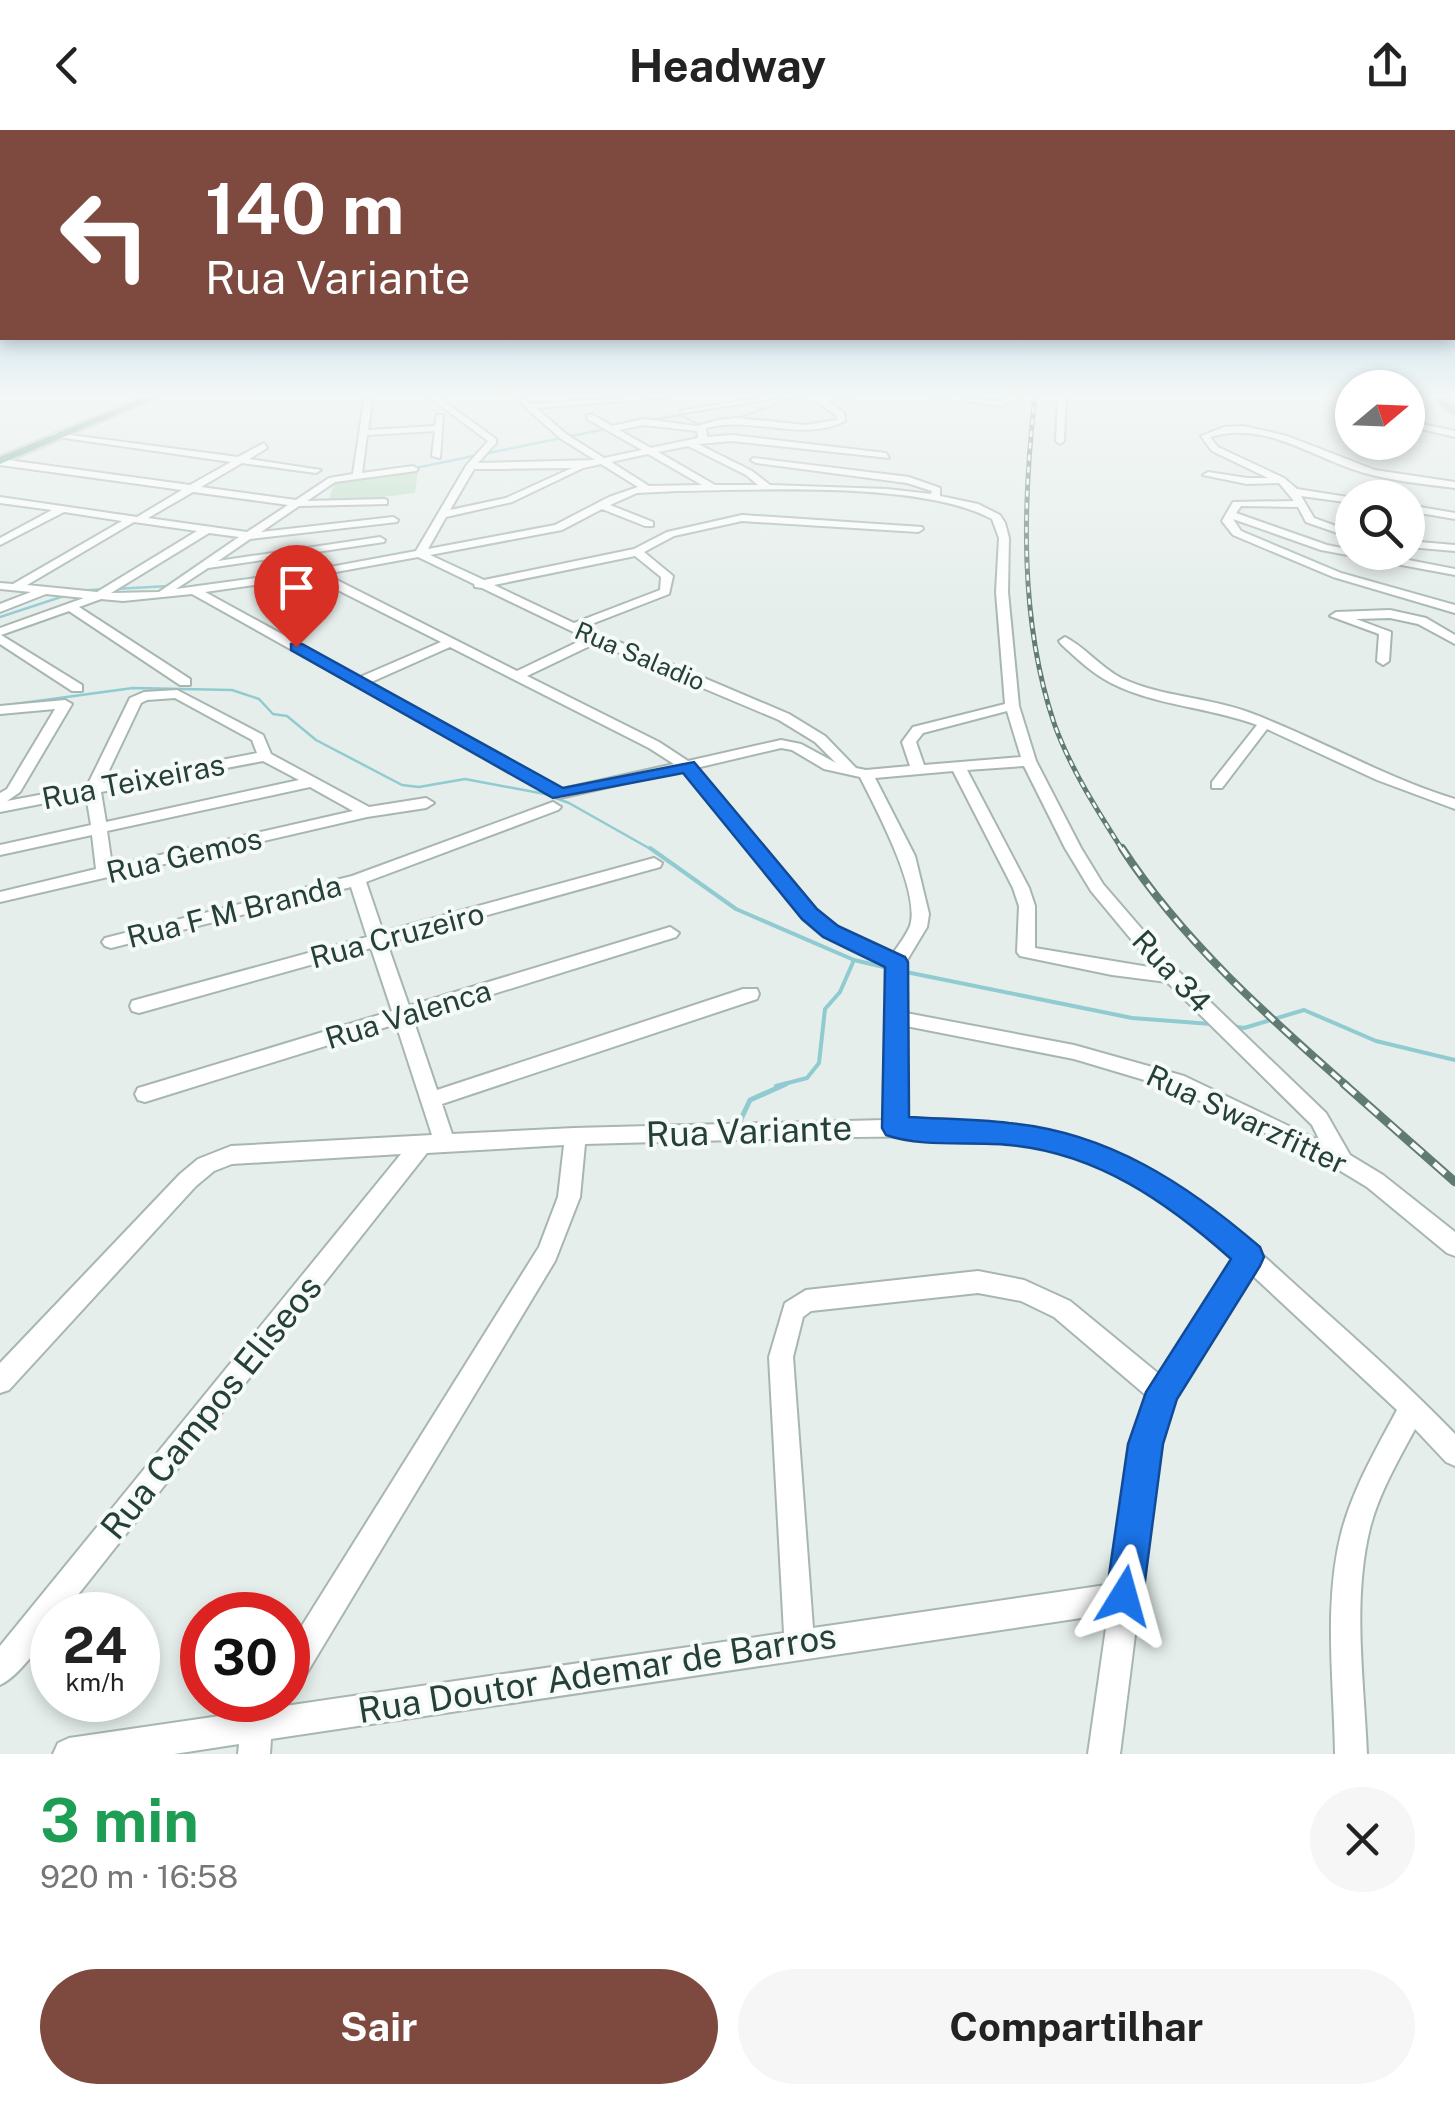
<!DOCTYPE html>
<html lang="pt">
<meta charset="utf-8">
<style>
body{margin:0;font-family:"Public Sans",sans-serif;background:#f6f6f6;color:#222;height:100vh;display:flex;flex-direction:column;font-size:38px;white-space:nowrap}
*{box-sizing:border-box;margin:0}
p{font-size:32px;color:#767676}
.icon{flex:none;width:55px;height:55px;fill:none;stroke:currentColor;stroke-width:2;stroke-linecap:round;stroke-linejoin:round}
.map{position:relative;height:1624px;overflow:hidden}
.side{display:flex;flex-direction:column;background:#fff;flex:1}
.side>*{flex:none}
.banner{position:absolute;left:0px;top:0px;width:1455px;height:210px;box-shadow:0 5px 15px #0003;background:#7e4a40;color:#fff;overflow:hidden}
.needle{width:65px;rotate:71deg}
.controls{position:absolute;left:1335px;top:240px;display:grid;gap:20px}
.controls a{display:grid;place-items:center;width:90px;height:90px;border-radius:50%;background:#fff;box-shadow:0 5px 15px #0003;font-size:50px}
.speed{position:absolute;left:30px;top:1462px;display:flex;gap:20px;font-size:50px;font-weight:700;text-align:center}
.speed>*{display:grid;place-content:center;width:130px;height:130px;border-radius:50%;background:#fff;box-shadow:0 5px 15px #0003;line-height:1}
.speed small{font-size:25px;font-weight:400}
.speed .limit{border:15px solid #d22;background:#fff;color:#111}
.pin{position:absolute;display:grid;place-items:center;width:85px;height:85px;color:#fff;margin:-102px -42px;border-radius:50% 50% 50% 0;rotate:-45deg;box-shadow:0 0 10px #0007}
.pin .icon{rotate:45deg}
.me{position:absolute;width:110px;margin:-55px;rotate:8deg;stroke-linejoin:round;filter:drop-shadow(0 0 8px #0008)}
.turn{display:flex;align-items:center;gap:35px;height:210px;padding:0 40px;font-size:45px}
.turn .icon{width:130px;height:130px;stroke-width:2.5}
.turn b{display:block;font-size:70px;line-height:85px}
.round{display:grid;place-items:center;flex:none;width:105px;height:105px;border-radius:52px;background:#f6f6f6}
.headline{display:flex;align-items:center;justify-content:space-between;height:170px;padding:0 40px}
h1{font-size:60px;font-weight:700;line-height:75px;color:#1e9e55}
.primary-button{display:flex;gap:20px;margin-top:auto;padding:20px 40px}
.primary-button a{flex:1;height:115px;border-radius:60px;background:#7e4a40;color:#fff;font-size:40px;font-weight:700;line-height:115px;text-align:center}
.primary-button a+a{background:#f6f6f6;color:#222}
header{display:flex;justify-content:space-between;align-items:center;height:130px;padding:0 40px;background:#fff;font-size:45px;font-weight:700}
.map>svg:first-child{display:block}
</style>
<header><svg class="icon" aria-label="back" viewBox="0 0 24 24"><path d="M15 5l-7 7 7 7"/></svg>Headway<svg class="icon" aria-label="share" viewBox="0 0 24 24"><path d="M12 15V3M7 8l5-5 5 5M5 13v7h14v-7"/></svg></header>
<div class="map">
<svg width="1455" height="1624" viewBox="0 0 1455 1624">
<rect width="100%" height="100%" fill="#e5eeea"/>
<path fill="#bfdec6" d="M 418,340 L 415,363 L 327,374 L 335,352 Z"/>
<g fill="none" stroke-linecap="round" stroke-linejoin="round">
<path stroke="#90cbd1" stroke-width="2.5" d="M 735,289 L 801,265
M 650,290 L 680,285 L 702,296
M 415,338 L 606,299
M 114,459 L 169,456
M 79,461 L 104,459
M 0,487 L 70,464
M 0,576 L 133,558 L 232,560 L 259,569 L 273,584 L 287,586 L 316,610 L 402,655 L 419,657 L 465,649 L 545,664 L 569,673 L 654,721"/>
<path stroke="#90cbd1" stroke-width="4" d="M 650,718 L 736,779 L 854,830 L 892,839
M 901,841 L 1132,888 L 1211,894
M 1231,896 L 1244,898 L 1304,880 L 1376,911 L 1455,930
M 776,956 L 807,948 L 819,933 L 825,879 L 840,862 L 854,830"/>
<path stroke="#90cbd1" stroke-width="5" d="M 741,989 L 750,970 L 786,954"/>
<g stroke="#a8b6b1" stroke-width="4">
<path id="minor" d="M 365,265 L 373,265 L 368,300 L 435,296 L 437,285 L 443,285 L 440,328 L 432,326 L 435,301 L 367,305 L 362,343 L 413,336 L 418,339 L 416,341 L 335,352 L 307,371 L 384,369 L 387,370 L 387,374 L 299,376 L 261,402 L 393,387 L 398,390 L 397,392 L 250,409 L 218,431 L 380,407 L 385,410 L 384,412 L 208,438 L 176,459 L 314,440 L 416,421 L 466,336 L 488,311 L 426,265 L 435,265 L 496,309 L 496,313 L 478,333 L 595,330 L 560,308 L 512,265 L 520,265 L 531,274 L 672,265 L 668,267 L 536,278 L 566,304 L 604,328 L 642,320 L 587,289 L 587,285 L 593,285 L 612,296 L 644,289 L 697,296 L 718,290 L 736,288 L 806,295 L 837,290 L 837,286 L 817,272 L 798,265 L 820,268 L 855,265 L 827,271 L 844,283 L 845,291 C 802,313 751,285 706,298 L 707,307 L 732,305 L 886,323 L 889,328 L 732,311 L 698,314 L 752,341 L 770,355 L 887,359 L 931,364 L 932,361 L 907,353 L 756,333 L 751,330 L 753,328 L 909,347 L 940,358 L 940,366 L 978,374 L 1000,385 L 1005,393 L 1009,408 L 1008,462 L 1019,576 L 1036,631 L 1081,718 L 1103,754 L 1178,841 L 1326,983 L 1350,1025 L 1383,1045 L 1455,1102 L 1455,1126 L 1447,1123 L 1367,1057 L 1334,1037 L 1178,960 L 1074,929 L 906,896 L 905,990 C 966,993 1029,992 1087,1012 C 1177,1041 1242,1107 1310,1168 C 1359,1212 1409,1256 1455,1304 L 1455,1336 L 1446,1332 L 1415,1299 C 1398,1331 1379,1363 1370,1398 C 1352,1471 1364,1550 1367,1624 L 1335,1624 C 1334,1551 1323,1472 1342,1400 C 1354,1357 1376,1319 1397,1280 L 1251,1144 L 1173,1268 L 1159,1314 L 1120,1624 L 1088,1624 L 1108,1484 L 271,1609 L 270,1624 L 238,1624 L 239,1614 L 174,1624 L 53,1624 L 58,1613 L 69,1608 L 247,1582 L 255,1570 L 287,1570 L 285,1576 L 784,1503 L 769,1227 L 785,1173 L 806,1160 L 978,1141 L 1024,1150 L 1070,1171 L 1159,1244 L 1235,1129 C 1189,1087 1138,1044 1077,1026 C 992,1002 900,1006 813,1008 C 737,1010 661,1012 585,1014 L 580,1067 L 555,1131 L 299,1556 L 288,1560 L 288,1518 L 539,1117 L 558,1067 L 564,1015 L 427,1023 L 62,1485 L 52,1485 C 52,1505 18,1547 0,1555 L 0,1516 L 401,1024 L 232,1034 L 214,1041 L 196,1056 L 9,1260 L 0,1263 L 0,1233 L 180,1044 L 198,1029 L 231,1016 L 432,1005 L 396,894 L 145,972 L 138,970 L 135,964 L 138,958 L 145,956 L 392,881 L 371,818 L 139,883 L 132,881 L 130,876 L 132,871 L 139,869 L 367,807 L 351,757 L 111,818 L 105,816 L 102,812 L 105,808 L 352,746 L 553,672 L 561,677 L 558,680 L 366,752 L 383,802 L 654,728 L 662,733 L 660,737 L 387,813 L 409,876 L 670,797 L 679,803 L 676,807 L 413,889 L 437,960 L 743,859 L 757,859 L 759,864 L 757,869 L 442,974 L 452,1004 L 574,998 L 885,990 L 888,835 L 824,805 L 803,788 L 683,640 L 560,668 L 555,667 L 192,464 L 123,471 L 101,469 L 79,477 L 190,549 L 190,555 L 180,555 L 69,481 L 1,505 L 82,555 L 82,561 L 72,561 L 0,514 L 0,498 L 84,468 L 46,464 L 0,482 L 0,474 L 31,462 L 0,459 L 0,453 L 13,454 L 122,391 L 64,382 L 0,415 L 0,408 L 52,380 L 0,373 L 0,367 L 137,387 L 182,360 L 0,335 L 0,329 L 190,355 L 231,332 L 51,306 L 55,303 L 238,327 L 264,313 L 267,318 L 249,329 L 321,340 L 316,343 L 242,333 L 201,357 L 296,370 L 329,348 L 353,344 ZM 644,295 L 697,301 L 698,308 L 651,318 L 619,300 ZM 688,316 L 746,345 L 758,355 L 715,355 L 658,322 ZM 648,324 L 702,355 L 649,356 L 611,332 ZM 601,334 L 638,357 L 609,367 L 555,395 L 428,419 L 446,387 L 512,372 L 583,338 ZM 572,338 L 506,368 L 450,380 L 474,339 ZM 677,361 C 761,360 921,351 992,389 L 999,408 L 996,462 L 1005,574 L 913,597 L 902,612 L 910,636 L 866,640 L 856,638 L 825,606 L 789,584 L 584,497 L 669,464 L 673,446 L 644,422 L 674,406 L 742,391 L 918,402 L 923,399 L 922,397 L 742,385 L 667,402 L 634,419 L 484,450 L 430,425 L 562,400 L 602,379 L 645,396 L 653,396 L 653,392 L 610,375 L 637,363 ZM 193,362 L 288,375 L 247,402 L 148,388 ZM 134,392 L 197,401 L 97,462 L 27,455 ZM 209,403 L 239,407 L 159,462 L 111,463 ZM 635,426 L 661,447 L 660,460 L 574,493 L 494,455 ZM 418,427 L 474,454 L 475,457 L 482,458 L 586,508 L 517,541 L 325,444 ZM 312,447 L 441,512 L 360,547 L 205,462 ZM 596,513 L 779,590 L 815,612 L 836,633 L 801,614 L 781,610 L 688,631 L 659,612 L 527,546 ZM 450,517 L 649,618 L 674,634 L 562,659 L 369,553 ZM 1007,581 L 1021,627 L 924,635 L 916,612 L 923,603 ZM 781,618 L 792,620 L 824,639 L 860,647 C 876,679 921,762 910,796 C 906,805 899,815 893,823 L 836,797 L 815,780 L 696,638 ZM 1024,636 L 1065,718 L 1091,761 L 1155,838 L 1035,818 L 1035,776 L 1029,758 L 967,640 ZM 953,641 L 1013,758 L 1019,776 L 1017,822 L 1020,826 L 1112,845 L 1167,852 L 1312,995 L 1320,1011 L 1184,946 L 1074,915 L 906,883 L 906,832 L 927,797 L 929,784 L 915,726 L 875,648 ZM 978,1163 L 1021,1171 L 1054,1187 L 1148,1267 L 1133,1314 L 1113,1454 L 813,1498 L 793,1227 L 803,1187 L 811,1181 Z
M 776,265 L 794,265 L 684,283 L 680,281 Z
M 920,265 L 1001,271 L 1012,265 L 1021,265 L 1002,276 Z
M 1058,265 L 1066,265 L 1064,311 L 1060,314 L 1056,311 Z
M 1343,265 L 1352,265 L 1352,268 L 1344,267 Z
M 1408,291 L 1455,301 L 1455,307 L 1408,296 Z
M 1244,296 L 1287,306 L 1375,340 L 1455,352 L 1455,358 C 1424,354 1392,351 1361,342 C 1311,327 1264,290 1210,307 L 1218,317 L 1284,348 L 1297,359 L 1354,368 L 1352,373 L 1301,366 L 1314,388 L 1352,402 L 1352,408 L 1306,392 L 1298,377 L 1241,376 L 1236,383 L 1327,415 L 1352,420 L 1352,422 L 1367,422 L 1455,439 L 1455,445 L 1321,420 L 1233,389 L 1241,401 L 1341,443 L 1455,475 L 1455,483 L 1333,447 L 1233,405 L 1222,391 L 1233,372 L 1294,371 L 1279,353 L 1247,354 L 1203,345 L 1208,342 L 1247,348 L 1268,348 L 1212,321 L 1201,306 L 1224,297 Z
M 1408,375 L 1455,383 L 1455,389 L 1408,381 Z
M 1408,411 L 1455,415 L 1455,421 L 1408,417 Z
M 1390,480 L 1426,488 L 1455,505 L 1455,514 L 1418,494 L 1390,488 L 1356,489 L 1391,502 L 1389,531 L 1383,535 L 1377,531 L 1379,504 L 1330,486 L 1336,482 Z
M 1065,507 C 1085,517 1100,537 1121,548 C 1161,567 1207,567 1248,582 C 1318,608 1383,647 1455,669 L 1455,679 L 1377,650 L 1267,599 L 1222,658 L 1212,658 L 1212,652 L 1257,595 C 1209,577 1156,576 1111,553 C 1092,543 1076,528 1061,514 L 1059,511 Z
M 177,560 L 263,605 L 271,624 L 369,677 L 426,668 L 434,673 L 426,678 L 367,687 L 0,772 L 0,762 L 96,739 L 92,705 L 0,725 L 0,715 L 91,695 L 86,665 L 0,682 L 0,663 L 7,659 L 55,579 L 0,584 L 0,576 L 65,570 L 72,574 L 20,662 L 7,671 L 87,656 L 130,568 L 144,562 ZM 175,568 L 252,610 L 257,623 L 103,653 L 141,573 L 147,570 ZM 263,631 L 299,650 L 106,692 L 101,662 ZM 310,657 L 353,681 L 112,736 L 107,701 Z"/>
</g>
<g stroke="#c2cac7" stroke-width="5">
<path id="major" d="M 150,265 L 162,265 L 0,334 L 0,327 Z
M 1437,265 L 1445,265 L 1446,271 L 1455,277 L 1455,285 L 1439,274 Z"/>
</g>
<use href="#minor" fill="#fff" fill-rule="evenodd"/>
<use href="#major" fill="#6ba290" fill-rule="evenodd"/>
<g stroke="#607b72" stroke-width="5">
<path id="rail-far2" d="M 1035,265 C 1023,372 1019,489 1054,593 C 1070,638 1097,680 1123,721"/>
</g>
<g stroke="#607b72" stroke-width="8">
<path id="rail-far1" d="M 1122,718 C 1181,809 1266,885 1347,956"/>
</g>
<g stroke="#607b72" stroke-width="9">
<path id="rail" d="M 1344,954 L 1455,1052"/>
</g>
<use href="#rail-far2" stroke="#f6faf8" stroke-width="2.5" stroke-dasharray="6" stroke-linecap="butt"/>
<use href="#rail-far1" stroke="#f6faf8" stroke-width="4" stroke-dasharray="11" stroke-linecap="butt"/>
<use href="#rail" stroke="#f6faf8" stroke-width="5" stroke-dasharray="15" stroke-linecap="butt"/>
</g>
<linearGradient id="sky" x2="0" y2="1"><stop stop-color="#85bddf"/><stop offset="0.54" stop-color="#f3f7f6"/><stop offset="1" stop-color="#f3f7f6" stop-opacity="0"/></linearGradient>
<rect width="1455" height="492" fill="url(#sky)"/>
<path fill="#1a73e8" stroke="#114b97" stroke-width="2.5" d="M 291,514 L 302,514 L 563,658 L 694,632 L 817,779 L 838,796 L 905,827 L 908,832 L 909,987 C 942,989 976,989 1009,993 C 1108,1002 1187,1054 1260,1117 L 1264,1127 L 1260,1136 L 1177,1269 L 1163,1314 L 1143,1466 L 1138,1480 L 1124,1485 L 1111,1480 L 1106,1466 L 1128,1314 L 1146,1262 L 1231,1129 C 1167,1072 1097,1023 1009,1015 C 970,1011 923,1018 886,1005 L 882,998 L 885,837 L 823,807 L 802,789 L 683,643 L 553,668 L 291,520 Z"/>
<g text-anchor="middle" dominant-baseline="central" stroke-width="8" stroke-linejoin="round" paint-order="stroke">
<g font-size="25" fill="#254037" stroke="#f6faf8">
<text transform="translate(640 526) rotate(23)">Rua Saladio</text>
</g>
<g font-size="30" fill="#254037" stroke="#f6faf8">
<text transform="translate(133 651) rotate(-11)">Rua Teixeiras</text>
<text transform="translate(184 725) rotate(-13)">Rua Gemos</text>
<text transform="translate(234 781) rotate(-14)">Rua F M Branda</text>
<text transform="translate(397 805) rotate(-15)">Rua Cruzeiro</text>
<text transform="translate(1172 841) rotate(47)">Rua 34</text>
<text transform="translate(408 884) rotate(-17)">Rua Valenca</text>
<text transform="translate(1247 989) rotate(25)">Rua Swarzfitter</text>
</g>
<g font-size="35" fill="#254037" stroke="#f6faf8">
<text transform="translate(749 1001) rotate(-2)">Rua Variante</text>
<text transform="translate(211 1277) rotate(-51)">Rua Campos Eliseos</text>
<text transform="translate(597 1543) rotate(-9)">Rua Doutor Ademar de Barros</text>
</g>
</g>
</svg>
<div class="controls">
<a><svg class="needle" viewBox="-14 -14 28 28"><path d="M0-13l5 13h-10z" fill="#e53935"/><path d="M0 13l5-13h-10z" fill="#767676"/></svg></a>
<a><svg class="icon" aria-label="search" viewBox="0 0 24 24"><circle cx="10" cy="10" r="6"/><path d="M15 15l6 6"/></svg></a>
</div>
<div class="speed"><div>24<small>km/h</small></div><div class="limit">30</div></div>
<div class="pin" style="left:296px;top:517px;background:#d93025"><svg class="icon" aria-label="arrive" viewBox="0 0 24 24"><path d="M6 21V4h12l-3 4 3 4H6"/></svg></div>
<svg class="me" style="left:1124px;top:1466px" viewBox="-20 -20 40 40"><path d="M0-17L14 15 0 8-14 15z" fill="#1a73e8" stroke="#fff" stroke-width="4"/></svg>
<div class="banner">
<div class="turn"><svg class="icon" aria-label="left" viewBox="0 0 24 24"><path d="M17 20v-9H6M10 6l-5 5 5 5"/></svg><div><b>140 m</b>Rua Variante</div></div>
</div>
</div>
<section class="side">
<div class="headline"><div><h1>3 min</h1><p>920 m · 16:58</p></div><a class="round"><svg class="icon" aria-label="close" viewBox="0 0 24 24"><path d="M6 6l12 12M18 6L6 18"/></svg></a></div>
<div class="primary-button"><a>Sair</a><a>Compartilhar</a></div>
</section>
